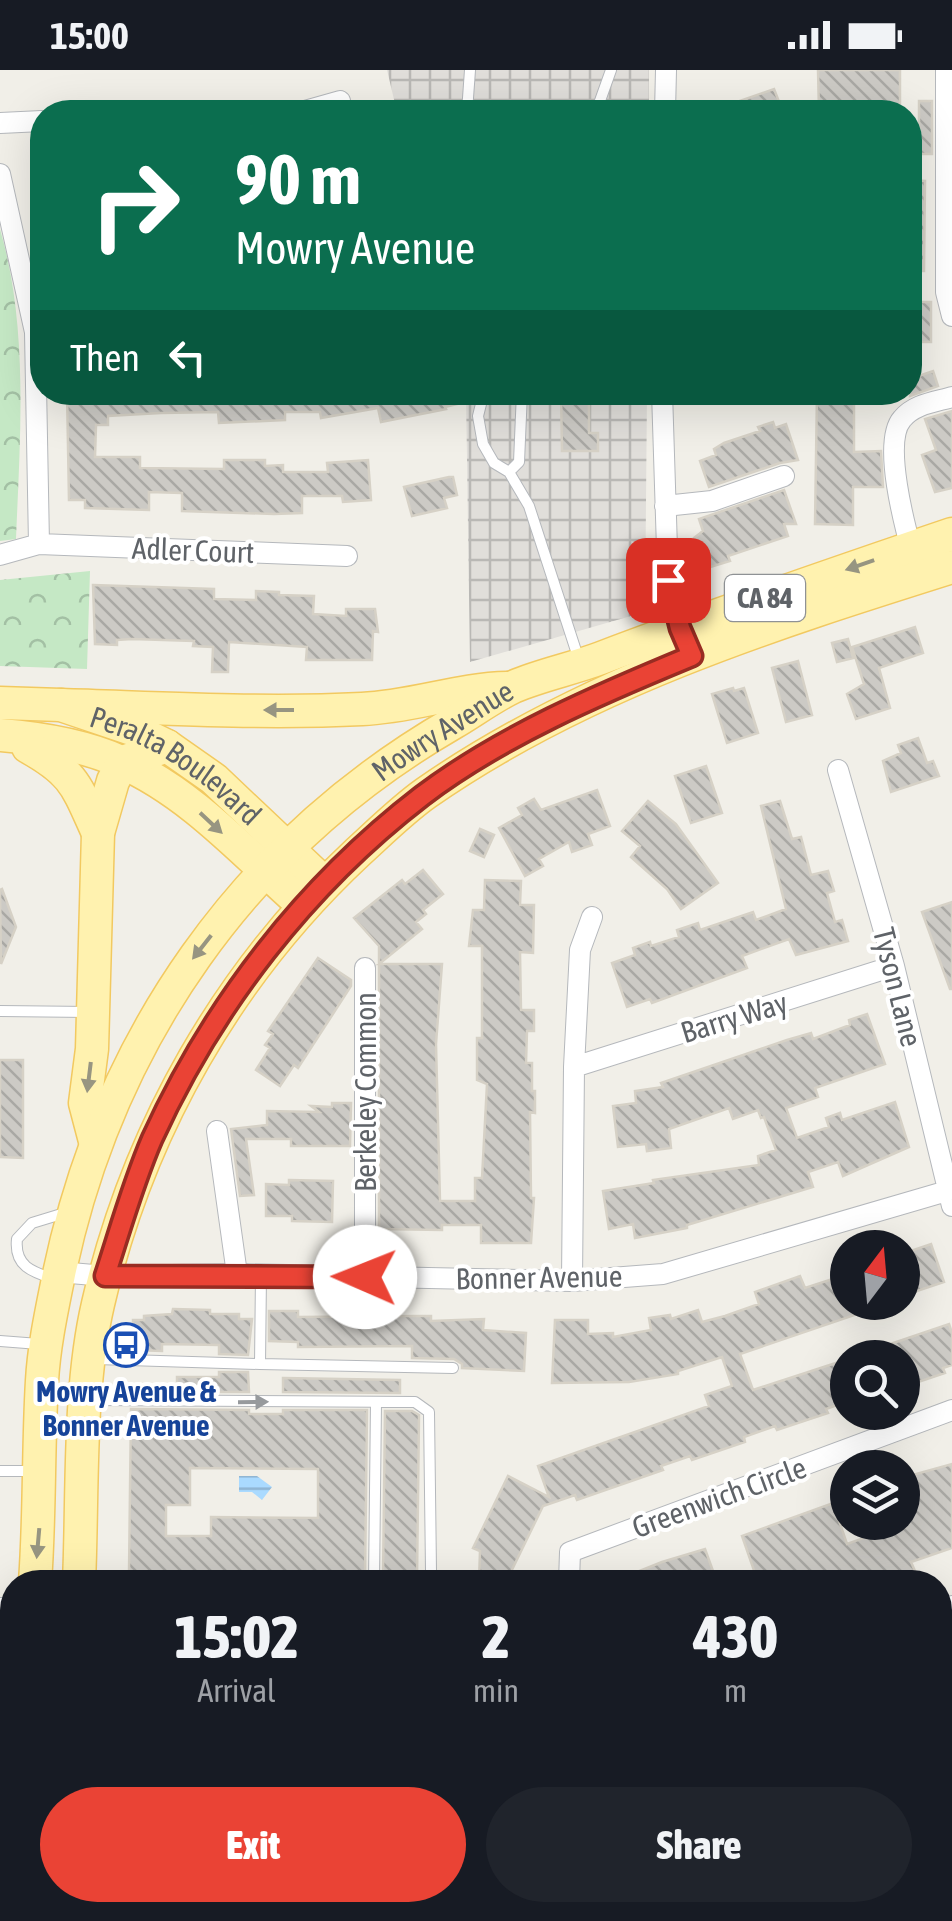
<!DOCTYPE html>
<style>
body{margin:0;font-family:"Asap Condensed",sans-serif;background:#20242c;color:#f1f3f6;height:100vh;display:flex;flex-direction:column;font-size:38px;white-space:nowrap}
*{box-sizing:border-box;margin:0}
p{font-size:32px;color:#9ea1a6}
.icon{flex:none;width:55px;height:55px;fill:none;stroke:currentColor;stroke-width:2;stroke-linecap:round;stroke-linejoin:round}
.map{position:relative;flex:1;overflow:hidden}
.panel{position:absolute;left:0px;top:1500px;width:952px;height:352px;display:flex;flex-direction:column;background:#171b24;border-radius:40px 40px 0 0;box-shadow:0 10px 40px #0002}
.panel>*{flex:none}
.guide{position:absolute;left:30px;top:30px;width:892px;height:305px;border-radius:40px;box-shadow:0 10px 40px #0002;background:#0b6e4f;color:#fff;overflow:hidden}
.needle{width:65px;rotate:16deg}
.controls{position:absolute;left:830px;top:1160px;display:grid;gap:20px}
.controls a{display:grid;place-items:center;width:90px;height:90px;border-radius:50%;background:#171b24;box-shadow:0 10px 40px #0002;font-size:50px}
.pin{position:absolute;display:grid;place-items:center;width:85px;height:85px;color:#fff;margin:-42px;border-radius:20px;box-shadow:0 5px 15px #0006}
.me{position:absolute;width:110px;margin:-55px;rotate:271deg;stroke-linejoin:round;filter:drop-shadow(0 0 8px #0008)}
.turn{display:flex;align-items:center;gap:35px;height:210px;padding:0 40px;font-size:45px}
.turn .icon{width:130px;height:130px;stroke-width:2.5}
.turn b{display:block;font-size:70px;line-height:85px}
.then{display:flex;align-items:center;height:95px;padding:0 40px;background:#0003;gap:20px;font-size:38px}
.eta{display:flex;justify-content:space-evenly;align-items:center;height:170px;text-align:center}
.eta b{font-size:60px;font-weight:800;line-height:70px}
.button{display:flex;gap:20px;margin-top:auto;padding:20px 40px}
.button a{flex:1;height:115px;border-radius:60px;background:#ea4335;color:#fff;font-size:40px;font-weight:800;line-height:115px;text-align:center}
.button a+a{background:#20242c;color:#f1f3f6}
.status{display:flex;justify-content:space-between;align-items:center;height:70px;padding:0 50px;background:#171b24;direction:ltr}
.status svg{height:28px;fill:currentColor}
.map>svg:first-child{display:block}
</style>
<div class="status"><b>15:00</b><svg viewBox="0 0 49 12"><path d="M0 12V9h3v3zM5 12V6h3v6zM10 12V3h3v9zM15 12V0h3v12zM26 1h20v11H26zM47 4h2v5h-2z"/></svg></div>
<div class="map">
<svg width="952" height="1851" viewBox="0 0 952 1851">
<defs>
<pattern id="industrial-grid" width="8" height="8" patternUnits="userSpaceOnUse" patternTransform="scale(2.5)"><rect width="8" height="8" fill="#e0deda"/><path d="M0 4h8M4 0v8" fill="none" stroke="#b9b8b5"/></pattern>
<pattern id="park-crowns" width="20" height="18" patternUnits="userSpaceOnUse" patternTransform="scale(2.5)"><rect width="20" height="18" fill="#c5e8c5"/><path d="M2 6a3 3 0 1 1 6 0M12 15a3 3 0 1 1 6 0" fill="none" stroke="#a3c0a4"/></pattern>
<pattern id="water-rules" width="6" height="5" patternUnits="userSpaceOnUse" patternTransform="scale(2.5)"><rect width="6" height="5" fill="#aadaff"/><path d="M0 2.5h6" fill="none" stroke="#8eb4d2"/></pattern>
<pattern id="building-back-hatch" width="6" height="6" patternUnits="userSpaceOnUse" patternTransform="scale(2.5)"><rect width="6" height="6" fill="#cccac5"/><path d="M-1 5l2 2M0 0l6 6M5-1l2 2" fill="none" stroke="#a9a8a4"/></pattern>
</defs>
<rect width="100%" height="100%" fill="#f1efe8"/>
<path fill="url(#industrial-grid)" d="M 387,0 L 649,0 L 649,42 L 397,42 Z
M 466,323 L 647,323 L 645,542 L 470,592 Z"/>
<path fill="url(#park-crowns)" d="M 0,159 C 29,259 20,367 16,469 L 0,471 Z
M 90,501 L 87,599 L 0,596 L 0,510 Z"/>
<path fill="url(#water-rules)" d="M 239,1406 L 257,1406 L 272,1417 L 262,1430 L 252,1422 L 239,1422 Z"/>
<path fill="url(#building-back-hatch)" stroke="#d6d1c6" stroke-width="2.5" fill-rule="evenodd" d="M 818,0 L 900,0 L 900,42 L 819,42 Z
M 774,19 L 783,42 L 714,42 L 714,40 Z
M 919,31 L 932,31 L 932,84 L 919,84 Z
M 910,110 L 925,111 L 924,201 L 910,201 Z
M 910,232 L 931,232 L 931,272 L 910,272 Z
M 933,301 L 938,316 L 910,326 L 910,309 Z
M 67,322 L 475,322 L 473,330 L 445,337 L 446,339 L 381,352 L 378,338 L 321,348 L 320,342 L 285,342 L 285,350 L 219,353 L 218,342 L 161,343 L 108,346 L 108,355 L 96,355 L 95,387 L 140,387 L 140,398 L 224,399 L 224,390 L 265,390 L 265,396 L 283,395 L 283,402 L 328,402 L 327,393 L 368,390 L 371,430 L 343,432 L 342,426 L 302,426 L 302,443 L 274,444 L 182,441 L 182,423 L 149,422 L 149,440 L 85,438 L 85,430 L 69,430 Z
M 561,322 L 589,322 L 589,363 L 598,363 L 598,381 L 562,381 Z
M 817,322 L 854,322 L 854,382 L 881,381 L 883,417 L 853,417 L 853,455 L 815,454 Z
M 952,341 L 952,418 L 935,422 L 922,385 L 936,380 L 925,349 Z
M 773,352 L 775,358 L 786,354 L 798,390 L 780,393 L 709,417 L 700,391 L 716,385 L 714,379 L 724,373 L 760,361 L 758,357 Z
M 449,407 L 453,407 L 457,425 L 444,428 L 447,438 L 412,446 L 404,417 Z
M 784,420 L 796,454 L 784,454 L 788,466 L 728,486 L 730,491 L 704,499 L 694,468 L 703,461 L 699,449 Z
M 93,515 L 214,519 L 214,529 L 256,530 L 256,521 L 279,522 L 279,525 L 314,526 L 313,544 L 346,546 L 346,539 L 375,539 L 378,562 L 373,561 L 372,590 L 306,590 L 307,577 L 229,572 L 228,602 L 212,602 L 213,577 L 193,576 L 194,571 L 132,569 L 117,570 L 117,575 L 95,574 Z
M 915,557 L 923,583 L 879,598 L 890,638 L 856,649 L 847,624 L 864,614 L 852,577 Z
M 848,569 L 853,588 L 837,592 L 832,573 Z
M 798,591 L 812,645 L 786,652 L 772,598 Z
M 733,618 L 734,621 L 744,618 L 758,663 L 727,673 L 712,624 Z
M 918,668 L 927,693 L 933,691 L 939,706 L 891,722 L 883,691 L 901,683 L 898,675 Z
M 706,696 L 722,743 L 691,753 L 675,706 Z
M 597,720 L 610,756 L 588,764 L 592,775 L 572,782 L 569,772 L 539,789 L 543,796 L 525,806 L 499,758 L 522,745 L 518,738 L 534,729 L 541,740 Z
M 648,731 L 676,754 L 718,813 L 681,839 L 667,819 L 631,787 L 640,776 L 622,761 Z
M 780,731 L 792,769 L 801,767 L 811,805 L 828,801 L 834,821 L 827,823 L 835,852 L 842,850 L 848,871 L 796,885 L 789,869 L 742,886 L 747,898 L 652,933 L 650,929 L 627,937 L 612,893 L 635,885 L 633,878 L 650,872 L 651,876 L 679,867 L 677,860 L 698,853 L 700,860 L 753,842 L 756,850 L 786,839 L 761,736 Z
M 480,759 L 494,765 L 484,787 L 470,781 Z
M 423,800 L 443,824 L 423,840 L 426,844 L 416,852 L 422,859 L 379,894 L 442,894 L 436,974 L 440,1131 L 475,1131 L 475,1108 L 482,1108 L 487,1014 L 477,1010 L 477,968 L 482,968 L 482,876 L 469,876 L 473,840 L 484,840 L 485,810 L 521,811 L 520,835 L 534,835 L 533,883 L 520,882 L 521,940 L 534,940 L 534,961 L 527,961 L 526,993 L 532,993 L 532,1021 L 535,1021 L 535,1043 L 530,1042 L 531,1128 L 534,1128 L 531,1173 L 481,1173 L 481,1155 L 442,1155 L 442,1160 L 379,1159 L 379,876 L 354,848 L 402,810 L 405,814 Z
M 2,819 L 16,857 L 1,894 L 0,820 Z
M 952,832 L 952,919 L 950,919 L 922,842 Z
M 318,888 L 351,910 L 351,916 L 298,998 L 294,995 L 280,1016 L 256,1000 L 270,978 L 265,975 L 273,964 L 268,961 Z
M 867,944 L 885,994 L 815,1018 L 818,1027 L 786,1038 L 797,1068 L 829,1057 L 826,1048 L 840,1043 L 842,1050 L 895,1032 L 909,1077 L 843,1106 L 838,1092 L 808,1102 L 813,1117 L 687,1155 L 687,1158 L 635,1168 L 633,1154 L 609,1159 L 603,1121 L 654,1113 L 653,1110 L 759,1095 L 758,1086 L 776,1080 L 764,1047 L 761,1048 L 758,1040 L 733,1049 L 729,1038 L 669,1059 L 671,1078 L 647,1081 L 646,1074 L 618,1077 L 613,1036 L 636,1033 L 635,1021 L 663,1017 L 661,1013 L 787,970 L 811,963 L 813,969 L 850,955 L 849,950 Z
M 0,990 L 23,990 L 23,1088 L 0,1087 Z
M 332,1033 L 351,1033 L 350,1076 L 291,1076 L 291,1069 L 246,1069 L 254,1125 L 240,1126 L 231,1059 L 267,1055 L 267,1041 L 319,1042 L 311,1036 L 332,1037 Z
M 289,1110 L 333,1111 L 332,1152 L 292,1151 L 292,1146 L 266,1146 L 266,1114 L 289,1115 Z
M 931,1174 L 944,1212 L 902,1226 L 902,1184 Z
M 848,1204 L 848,1232 L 880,1232 L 881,1236 L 740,1284 L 753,1320 L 848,1289 L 848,1331 L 826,1339 L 828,1343 L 777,1360 L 775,1356 L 744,1367 L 745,1372 L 692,1390 L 690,1386 L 661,1396 L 663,1400 L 577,1430 L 575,1425 L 543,1436 L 506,1512 L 479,1512 L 480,1481 L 473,1478 L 508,1406 L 549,1427 L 538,1396 L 709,1336 L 705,1325 L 732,1316 L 722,1287 L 678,1301 L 678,1304 L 629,1312 L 552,1313 L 555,1250 L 588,1250 L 588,1264 L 613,1263 L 613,1267 L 651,1260 L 649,1248 L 670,1245 L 671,1249 L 698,1240 L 702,1252 L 725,1246 L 759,1234 L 755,1222 L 800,1206 L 805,1218 Z
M 173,1239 L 210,1240 L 210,1244 L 239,1244 L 239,1249 L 252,1249 L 248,1285 L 219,1284 L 219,1275 L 162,1274 L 162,1281 L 133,1280 L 133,1250 L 144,1250 L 144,1246 L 172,1244 Z
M 269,1241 L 298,1241 L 298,1247 L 413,1246 L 431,1246 L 431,1251 L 484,1249 L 483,1260 L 526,1263 L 524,1301 L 462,1298 L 462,1294 L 454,1289 L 412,1288 L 412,1276 L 298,1277 L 298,1272 L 269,1271 Z
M 949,1254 L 952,1263 L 952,1295 L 943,1298 L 945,1303 L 906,1316 L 902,1288 L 858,1288 L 858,1285 Z
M 219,1302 L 248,1302 L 249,1322 L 177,1322 L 177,1307 L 219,1307 Z
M 283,1308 L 400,1310 L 400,1323 L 283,1322 Z
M 131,1339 L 249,1340 L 249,1344 L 283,1344 L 283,1340 L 367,1340 L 365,1510 L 287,1512 L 287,1502 L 163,1502 L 163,1508 L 136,1507 L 136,1503 L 129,1503 ZM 190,1398 L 318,1399 L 318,1448 L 211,1447 L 211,1466 L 166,1466 L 166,1435 L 190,1435 Z
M 385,1341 L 412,1341 L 419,1345 L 417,1510 L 383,1510 Z
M 952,1394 L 952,1478 L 911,1492 L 915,1501 L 882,1512 L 758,1512 L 742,1466 L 833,1433 L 847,1474 L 884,1461 L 881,1452 L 902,1452 L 902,1408 Z
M 705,1479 L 717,1512 L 612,1512 L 662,1492 Z"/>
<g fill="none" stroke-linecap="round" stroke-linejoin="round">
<g stroke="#b5b8bc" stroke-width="12">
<path id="lane" d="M 467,42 L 470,0
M 596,42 L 611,0
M 484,322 L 478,346 L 483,374 L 494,393 L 509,402 L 529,436 L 579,590
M 509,402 L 519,392 L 522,322
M 0,941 L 89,942
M 261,1205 L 260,1294 L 453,1298
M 54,1209 C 32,1202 14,1196 17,1169 L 32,1153 L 68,1142
M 0,1271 L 39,1274
M 96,1289 L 260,1294
M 91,1330 L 415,1332 L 429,1342 L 431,1501 L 427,1512
M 0,1401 L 34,1401
M 374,1512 L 376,1332"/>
</g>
<g stroke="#b5b8bc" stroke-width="22">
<path id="street" d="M 946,0 L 946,222 L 952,246
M 301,42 L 340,31
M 665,42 L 666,0
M 0,53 L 42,51
M 0,104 L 35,262 L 39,474
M 662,322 L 668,510 L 683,566
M 665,436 L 712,431 L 784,406
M 0,485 L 39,474 L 347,486
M 913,486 C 905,457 882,372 902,349 C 914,334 935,332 952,327
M 838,700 L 894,896 L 952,1136
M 365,898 L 365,1207
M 574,997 L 894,896
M 217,1061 L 237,1204
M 59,1202 L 105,1206 L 237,1204 L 572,1211 L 663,1204 L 947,1121
M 572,1211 L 574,997 L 580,880 L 592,847
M 569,1512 L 570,1482 L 952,1340
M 0,1538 L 12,1538
M 940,1540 L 952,1536
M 940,1765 L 952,1811
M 433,1840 L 434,1851
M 778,1840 L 781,1851
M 612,1851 L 643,1840"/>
</g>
<g stroke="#f2c960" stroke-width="35">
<g id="primary">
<path id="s1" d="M 0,633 L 61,635 L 132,659 L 167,676 L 214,709 L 324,813"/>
<path d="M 61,635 C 161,638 262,644 362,639 C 412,637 458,619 507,618"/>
<path d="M 0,665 C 38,668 86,676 121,692 C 192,723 247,786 304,836"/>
<path d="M 28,677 C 75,703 77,717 98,763"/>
<path d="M 95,1071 L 85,1033 L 92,979 L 98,763 L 113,711 L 123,692 L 167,676"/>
<path id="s2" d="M 35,1512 C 40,1445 38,1378 42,1311 C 44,1275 52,1239 59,1204 C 108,969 244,774 453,653 C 472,642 492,627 513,617 C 540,605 572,599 601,588 C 717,544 834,504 952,464"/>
<path d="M 79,1512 C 83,1423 78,1320 98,1234 C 138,1061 228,903 358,782 C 380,762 402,740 426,723 C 584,613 771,554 952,497"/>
<path d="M 0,1697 L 12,1659"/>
<path d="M 0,1813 L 12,1790"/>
</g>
</g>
<use href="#lane" stroke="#fff" stroke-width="10"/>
<use href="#street" stroke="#fff" stroke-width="20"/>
<use href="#primary" stroke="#fff2af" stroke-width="32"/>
</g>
<defs><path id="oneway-solid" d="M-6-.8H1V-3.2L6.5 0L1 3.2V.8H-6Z" transform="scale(2.5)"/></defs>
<g fill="#979581">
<use href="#oneway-solid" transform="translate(860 495) rotate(161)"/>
<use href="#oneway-solid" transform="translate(279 640) rotate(-180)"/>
<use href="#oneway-solid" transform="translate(211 753) rotate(43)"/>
<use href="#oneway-solid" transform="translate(202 877) rotate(128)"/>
<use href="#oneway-solid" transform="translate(89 1007) rotate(97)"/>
<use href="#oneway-solid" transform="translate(38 1473) rotate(95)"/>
</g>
<use fill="#979a9d" href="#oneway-solid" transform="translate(253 1332) rotate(-1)"/>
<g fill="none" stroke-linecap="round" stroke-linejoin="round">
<g stroke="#982c22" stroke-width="25">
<path id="route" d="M 365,1207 L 105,1206 C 120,1160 133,1113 152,1069 C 213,935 305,816 422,726 C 501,666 600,624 692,586 L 680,558 L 668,510"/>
</g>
<use href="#route" stroke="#ea4335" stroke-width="18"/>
</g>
<defs>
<g id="bus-ring" transform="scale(2.25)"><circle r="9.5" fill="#fff" stroke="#1a4fb4" stroke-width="1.5"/><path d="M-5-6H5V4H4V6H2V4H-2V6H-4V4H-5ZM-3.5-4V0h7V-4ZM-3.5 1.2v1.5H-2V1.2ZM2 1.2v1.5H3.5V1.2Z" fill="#1a4fb4"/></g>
</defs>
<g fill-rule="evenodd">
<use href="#bus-ring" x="126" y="1275"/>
</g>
<g text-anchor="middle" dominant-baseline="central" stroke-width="8" stroke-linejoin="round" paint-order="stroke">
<rect fill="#fff" stroke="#8f9295" stroke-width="2.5" x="725" y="505" width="80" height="46" rx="8"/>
<g font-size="28" font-weight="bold" fill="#5f6368">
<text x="765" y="528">CA 84</text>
</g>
<g font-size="30" fill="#5f6368" stroke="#fff">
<text transform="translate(193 480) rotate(2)">Adler Court</text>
<text stroke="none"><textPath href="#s2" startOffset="995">Mowry Avenue</textPath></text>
<text stroke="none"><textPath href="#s1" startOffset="192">Peralta Boulevard</textPath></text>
<text transform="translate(898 917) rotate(76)">Tyson Lane</text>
<text transform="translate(734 947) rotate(-17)">Barry Way</text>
<text transform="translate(365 1022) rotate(-90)">Berkeley Common</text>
<text transform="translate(539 1207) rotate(-1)">Bonner Avenue</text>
<text transform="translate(719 1427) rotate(-20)">Greenwich Circle</text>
</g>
<g font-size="30" font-weight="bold" fill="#164399" stroke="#fff">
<text x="126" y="1321">Mowry Avenue &amp;<tspan x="126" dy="34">Bonner Avenue</tspan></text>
</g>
</g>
</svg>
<div class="controls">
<a><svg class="needle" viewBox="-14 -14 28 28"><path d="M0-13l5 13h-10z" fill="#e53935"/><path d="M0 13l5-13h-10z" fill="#9ea1a6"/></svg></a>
<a><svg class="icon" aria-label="search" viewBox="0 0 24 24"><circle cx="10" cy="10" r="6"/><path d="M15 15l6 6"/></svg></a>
<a><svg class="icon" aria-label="layers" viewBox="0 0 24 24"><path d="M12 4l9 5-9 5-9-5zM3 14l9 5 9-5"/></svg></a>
</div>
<div class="pin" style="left:668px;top:510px;background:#d93025"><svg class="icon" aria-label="arrive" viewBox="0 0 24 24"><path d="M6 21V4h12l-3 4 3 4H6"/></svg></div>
<svg class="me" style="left:365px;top:1207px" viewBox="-20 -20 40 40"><circle r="19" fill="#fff"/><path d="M0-13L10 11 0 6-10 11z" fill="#ea4335"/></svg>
<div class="guide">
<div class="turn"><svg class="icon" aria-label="right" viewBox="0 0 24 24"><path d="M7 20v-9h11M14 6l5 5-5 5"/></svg><div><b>90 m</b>Mowry Avenue</div></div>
<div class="then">Then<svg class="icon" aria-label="left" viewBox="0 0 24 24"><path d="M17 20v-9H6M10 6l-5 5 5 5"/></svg></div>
</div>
<section class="panel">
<div class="eta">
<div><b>15:02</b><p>Arrival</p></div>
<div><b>2</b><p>min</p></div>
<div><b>430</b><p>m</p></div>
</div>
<div class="button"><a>Exit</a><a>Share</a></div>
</section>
</div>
